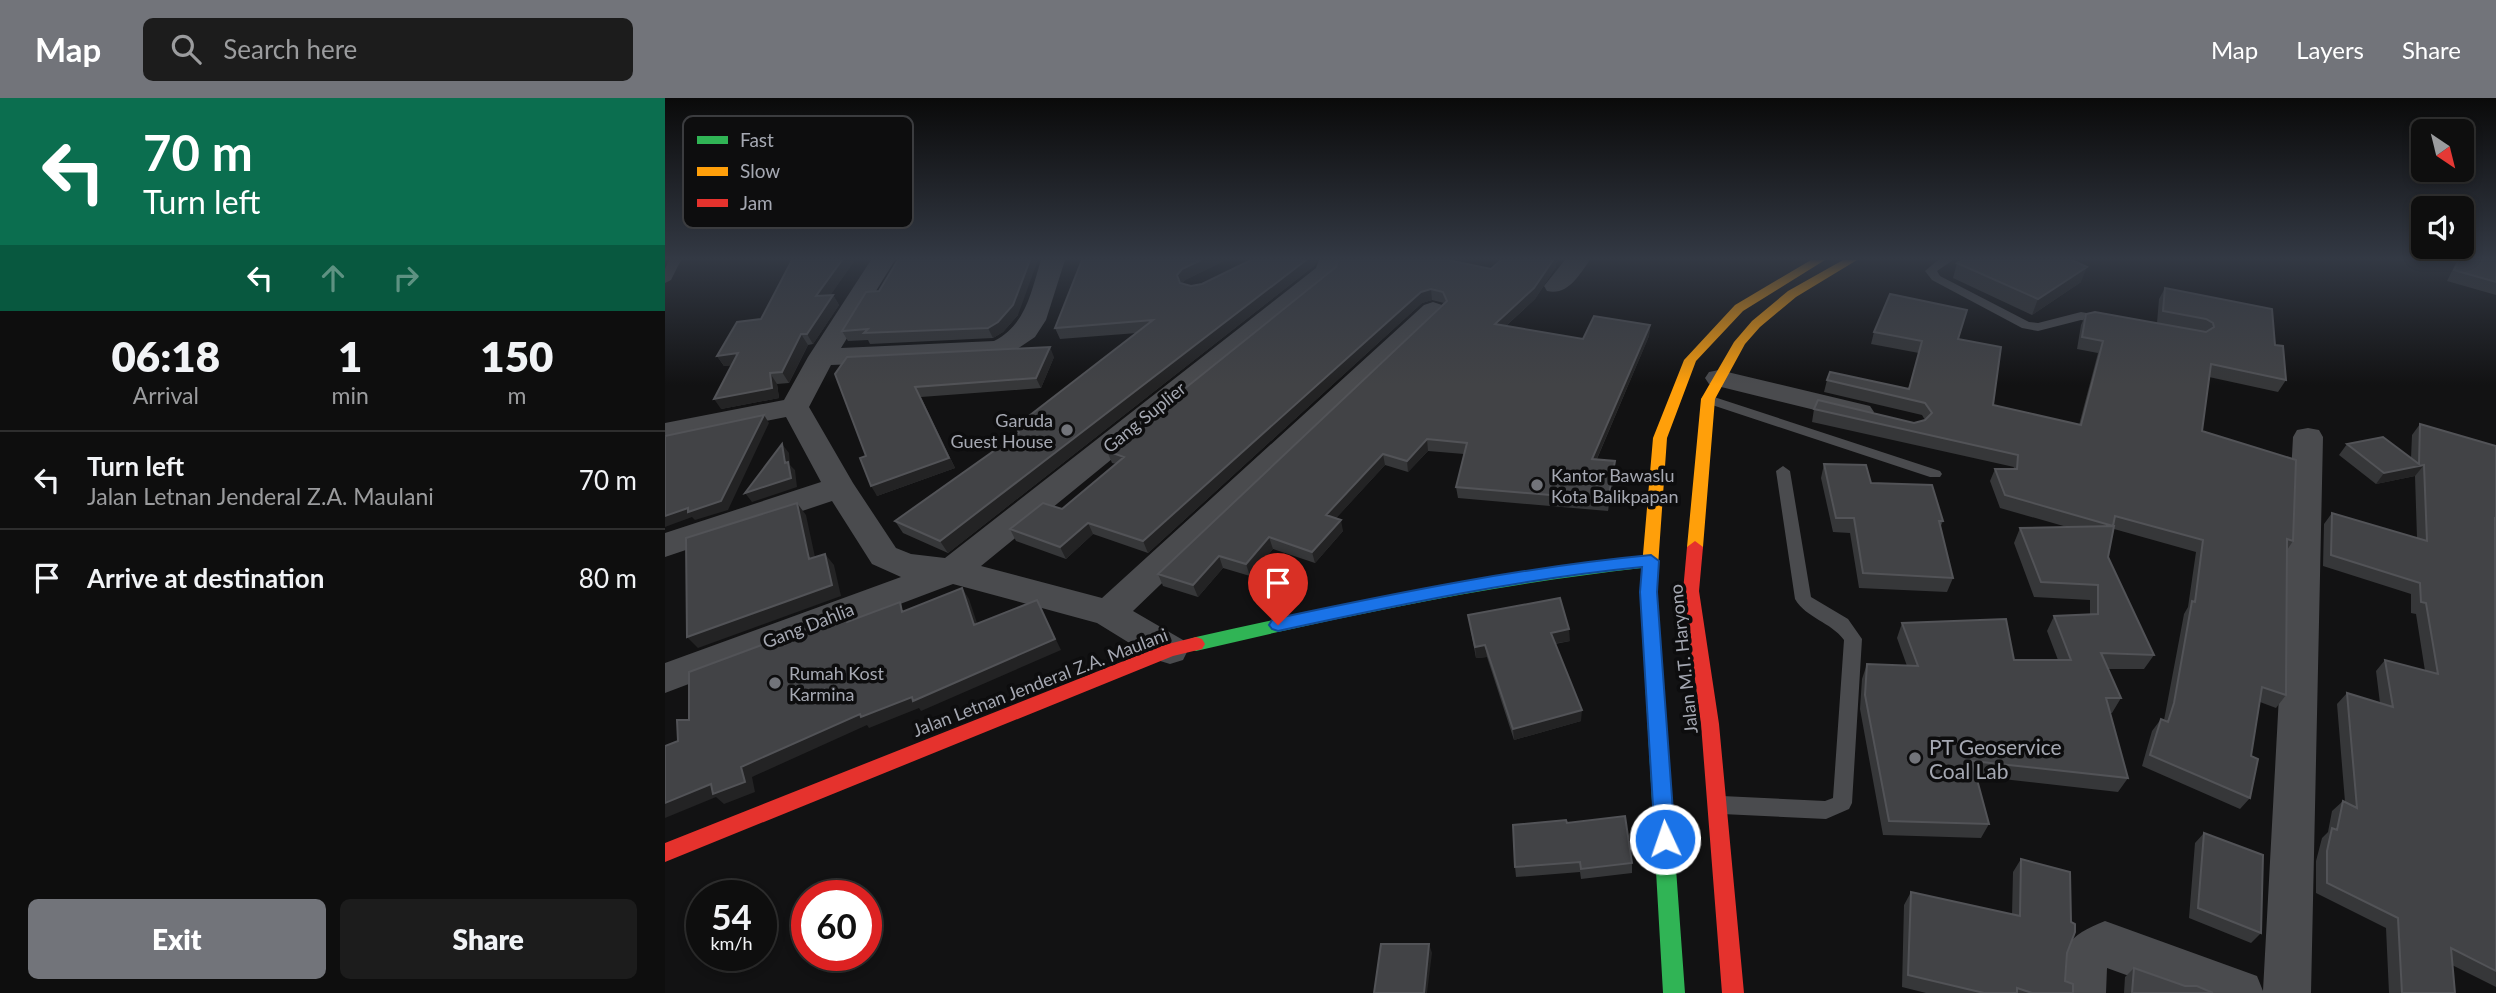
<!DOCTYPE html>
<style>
body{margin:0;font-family:Lato,sans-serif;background:#1c1c1c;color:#f1f3f6;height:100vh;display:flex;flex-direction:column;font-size:26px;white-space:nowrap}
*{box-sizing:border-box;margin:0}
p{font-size:23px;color:#9b9c9e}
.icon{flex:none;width:38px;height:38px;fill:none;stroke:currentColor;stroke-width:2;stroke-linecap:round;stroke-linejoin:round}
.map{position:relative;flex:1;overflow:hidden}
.sheet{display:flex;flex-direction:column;background:#0e0e0e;width:665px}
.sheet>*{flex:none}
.top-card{background:#0b6e4f;color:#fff;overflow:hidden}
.needle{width:46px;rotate:145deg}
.buttons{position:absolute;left:1746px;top:21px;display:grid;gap:14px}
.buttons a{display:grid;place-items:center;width:63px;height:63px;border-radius:10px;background:#0e0e0e;box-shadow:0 4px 10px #0003,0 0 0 2px #2e2e2e;font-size:35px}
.speed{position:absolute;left:21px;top:782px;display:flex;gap:14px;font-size:35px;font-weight:700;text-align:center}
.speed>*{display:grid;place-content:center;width:91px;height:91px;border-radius:50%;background:#0e0e0e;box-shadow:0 4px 10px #0003,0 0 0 2px #2e2e2e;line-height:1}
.speed small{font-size:18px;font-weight:400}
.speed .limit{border:10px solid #d22;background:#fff;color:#111}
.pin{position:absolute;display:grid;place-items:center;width:60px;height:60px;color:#fff;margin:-72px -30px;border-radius:50% 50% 50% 0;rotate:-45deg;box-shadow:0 0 7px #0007}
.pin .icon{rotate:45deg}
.me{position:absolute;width:77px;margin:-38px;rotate:357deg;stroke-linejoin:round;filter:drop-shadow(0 0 5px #0008)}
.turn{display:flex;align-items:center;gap:24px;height:147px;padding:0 28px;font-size:32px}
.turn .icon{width:91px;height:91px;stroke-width:2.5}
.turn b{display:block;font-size:49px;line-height:60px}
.lanes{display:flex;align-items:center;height:66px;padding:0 28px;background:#0003;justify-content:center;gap:35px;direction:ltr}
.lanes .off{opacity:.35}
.eta{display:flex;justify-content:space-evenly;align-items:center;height:119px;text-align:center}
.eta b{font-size:42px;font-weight:800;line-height:49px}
.button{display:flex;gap:14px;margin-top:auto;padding:14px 28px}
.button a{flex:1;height:80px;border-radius:10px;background:#72747a;color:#fff;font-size:28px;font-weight:800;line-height:80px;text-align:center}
.button a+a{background:#1c1c1c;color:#f1f3f6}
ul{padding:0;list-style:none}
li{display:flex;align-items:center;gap:21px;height:98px;padding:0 28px;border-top:2px solid #2e2e2e}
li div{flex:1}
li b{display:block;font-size:26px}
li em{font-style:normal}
header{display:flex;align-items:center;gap:42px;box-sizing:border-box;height:98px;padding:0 35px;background:#72747a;color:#fff}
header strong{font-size:33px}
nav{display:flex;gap:38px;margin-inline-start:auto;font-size:24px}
.search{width:490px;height:63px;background:#1c1c1c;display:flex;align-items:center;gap:18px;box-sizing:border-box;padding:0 24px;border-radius:10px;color:#9b9c9e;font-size:26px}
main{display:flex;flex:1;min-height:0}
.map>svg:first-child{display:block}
</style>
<header>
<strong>Map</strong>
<div class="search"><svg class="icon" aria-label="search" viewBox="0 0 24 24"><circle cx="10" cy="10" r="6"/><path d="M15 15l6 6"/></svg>Search here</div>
<nav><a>Map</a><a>Layers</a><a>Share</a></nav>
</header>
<main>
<section class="sheet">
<div class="top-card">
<div class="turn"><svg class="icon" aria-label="left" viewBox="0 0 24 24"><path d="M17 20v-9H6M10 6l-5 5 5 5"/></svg><div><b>70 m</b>Turn left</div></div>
<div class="lanes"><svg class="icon" aria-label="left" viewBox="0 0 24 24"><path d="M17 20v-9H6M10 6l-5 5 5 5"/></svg><svg class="icon off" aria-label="ahead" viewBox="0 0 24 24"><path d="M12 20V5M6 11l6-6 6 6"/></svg><svg class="icon off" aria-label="right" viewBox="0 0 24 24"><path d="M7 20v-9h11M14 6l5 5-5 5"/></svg></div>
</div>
<div class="eta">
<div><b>06:18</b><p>Arrival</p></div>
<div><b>1</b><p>min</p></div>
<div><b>150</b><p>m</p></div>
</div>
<ul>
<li><svg class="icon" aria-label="left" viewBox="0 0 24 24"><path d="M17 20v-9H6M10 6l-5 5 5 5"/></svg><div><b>Turn left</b><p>Jalan Letnan Jenderal Z.A. Maulani</p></div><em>70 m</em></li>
<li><svg class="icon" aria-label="arrive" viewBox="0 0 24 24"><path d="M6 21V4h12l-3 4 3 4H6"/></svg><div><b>Arrive at destination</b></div><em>80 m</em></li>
</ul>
<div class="button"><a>Exit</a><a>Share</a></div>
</section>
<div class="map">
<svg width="1831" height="895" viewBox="0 0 1831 895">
<rect width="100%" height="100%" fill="#121213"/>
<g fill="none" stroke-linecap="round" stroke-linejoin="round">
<path fill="#4a4b4e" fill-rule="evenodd" d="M 4,162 L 16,162 L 6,182 L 0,185 L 0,171 Z
M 1273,162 L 1288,162 L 1272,173 L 1275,178 L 1364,224 L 1373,225 L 1416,214 L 1444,219 L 1446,222 L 1440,226 L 1416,222 L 1373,233 L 1357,230 L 1267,182 L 1260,173 Z
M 1043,297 L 1275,373 L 1277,376 L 1275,379 L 1265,379 L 1038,304 L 1036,301 L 1038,298 Z
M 1118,368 L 1125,373 L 1146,499 L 1183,521 L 1197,541 L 1187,705 L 1184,711 L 1161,721 L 1057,716 L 1050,713 L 1047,707 L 1050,701 L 1057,698 L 1160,703 L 1168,700 L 1179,542 C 1166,524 1141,520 1130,501 L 1111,373 Z"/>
<path fill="#4a4b4e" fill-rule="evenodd" d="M 206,162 L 230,162 L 176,250 L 329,243 C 361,227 366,194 376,162 L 400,162 L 381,222 L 370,239 L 346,255 L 319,261 L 166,267 L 144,309 L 188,385 L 231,450 L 246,456 L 280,460 L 651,170 L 654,162 L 678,162 L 671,178 L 316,468 L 437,500 L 759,207 L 768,204 L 777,207 L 781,212 L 468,513 L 518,542 L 523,552 L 518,562 L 505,566 L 492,562 L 432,525 L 288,486 L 0,595 L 0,565 L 236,479 L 207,466 L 167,403 L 0,459 L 0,435 L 156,384 L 121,319 L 0,343 L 0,325 L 119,302 L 143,259 Z
M 900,162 L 925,162 C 914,177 903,198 882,193 L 879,188 Z
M 1054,272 L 1205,308 L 1209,314 L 1205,320 L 1195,323 L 1044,286 L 1040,280 L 1044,274 Z
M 1643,330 L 1654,332 L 1658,339 L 1646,895 L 1511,895 L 1442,870 L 1441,895 L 1393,895 C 1392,853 1401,838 1440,823 L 1592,878 L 1598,893 L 1628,339 L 1632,332 Z"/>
<path fill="#30b455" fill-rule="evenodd" d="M 986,457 L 994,463 L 991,494 L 1020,895 L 998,895 L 975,494 L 977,470 C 826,487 679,518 531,553 L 525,551 L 522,546 L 525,541 L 531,539 C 682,505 832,474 986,457 Z"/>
<path fill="#ff9f0a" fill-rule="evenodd" d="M 1146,162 L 1160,162 L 1078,213 L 1031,263 L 1002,340 L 993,468 L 985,474 L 979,472 L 977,468 L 988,340 L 1019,262 L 1070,207 Z
M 1178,162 L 1192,162 L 1131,199 L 1095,229 L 1080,246 L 1050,301 L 1038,449 L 1036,453 L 1024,453 L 1022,449 L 1036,301 L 1069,244 L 1087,223 L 1123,193 Z"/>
<path fill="#e5322d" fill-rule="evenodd" d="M 1030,443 L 1038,449 L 1034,493 L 1054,626 L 1079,895 L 1057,895 L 1036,626 L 1018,493 L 1022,449 Z
M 531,539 L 537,541 L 540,546 L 537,551 L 508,558 L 0,764 L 0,745 L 499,547 Z"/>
</g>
<path fill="#363739" d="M 127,162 L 190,162 L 165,197 L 168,197 L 174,207 L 148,246 L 143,247 L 124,285 L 112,286 L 114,300 L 56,311 L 67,267 L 59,268 L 52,258 L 96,221 Z
M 417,162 L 561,162 L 520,182 L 517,185 L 526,188 L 537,186 L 586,162 L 652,162 L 649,168 L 283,455 L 238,435 L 230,423 L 354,335 L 472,235 L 395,241 L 390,230 Z
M 836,162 L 894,162 L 891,165 L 891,169 L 870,201 L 841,228 L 918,241 L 985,227 L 984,238 L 932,361 L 950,374 L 943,413 L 793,400 L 791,389 L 799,356 L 763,353 L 743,374 L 720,367 L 671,420 L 678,433 L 650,465 L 608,451 L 585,478 L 558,470 L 533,499 L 498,488 L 493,476 L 779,205 L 767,202 L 757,205 L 483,455 L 428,436 L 401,461 L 351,443 L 345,431 L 397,411 L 451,366 L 447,365 L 442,353 L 671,169 L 826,171 Z
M 1782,162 L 1831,162 L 1831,197 L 1782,183 L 1791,165 Z
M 1292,165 L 1416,184 L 1367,217 L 1288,180 Z
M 1500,190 L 1610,247 L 1621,282 L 1613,294 L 1544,279 L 1537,333 L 1628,443 L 1622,452 L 1621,597 L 1611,610 L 1595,604 L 1586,658 L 1585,700 L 1575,711 L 1477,668 L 1487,633 L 1496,621 L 1499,622 L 1500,617 L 1519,516 L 1523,509 L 1531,454 L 1449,431 L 1443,459 L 1489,557 L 1479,571 L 1442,571 L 1456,600 L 1447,615 L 1445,615 L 1463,680 L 1453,694 L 1311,678 L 1324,726 L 1316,740 L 1218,737 L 1195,611 L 1197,581 L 1202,566 L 1242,568 L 1232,540 L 1237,525 L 1349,562 L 1393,562 L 1382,533 L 1389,518 L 1425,517 L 1425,502 L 1369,499 L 1349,445 L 1355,430 L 1402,429 L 1335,410 L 1325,383 L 1330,371 L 1348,371 L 1349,369 L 1147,324 L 1149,311 L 1249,325 L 1260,322 L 1257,317 L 1159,294 L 1162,282 L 1244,291 L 1254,255 L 1206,246 L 1209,234 L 1293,241 L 1328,307 L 1414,327 L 1433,255 L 1412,251 L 1416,227 L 1421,216 L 1492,225 L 1494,201 Z
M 214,193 L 353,217 L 338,234 L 328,240 L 205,246 L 203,242 L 183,243 L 177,233 Z
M 389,259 L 376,290 L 256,299 L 290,370 L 212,398 L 201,358 L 170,276 Z
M 1755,326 L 1831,348 L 1831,430 L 1830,431 L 1831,889 L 1787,867 L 1790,895 L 1724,895 L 1721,830 L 1651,795 L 1651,763 L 1657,740 L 1663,734 L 1667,713 L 1678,703 L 1680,704 L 1672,606 L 1682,595 L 1715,605 L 1711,573 L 1720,562 L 1760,573 L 1751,516 L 1746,515 L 1746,496 L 1658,468 L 1659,426 L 1667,415 L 1752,440 L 1750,378 L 1711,386 L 1674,357 L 1682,346 L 1746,360 L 1747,337 Z
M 1159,366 L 1206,385 L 1278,423 L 1275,430 L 1288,480 L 1282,494 L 1194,490 L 1185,435 L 1168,434 L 1156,380 Z
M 803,517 L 905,543 L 890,546 L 916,623 L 849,642 L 822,559 L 811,560 Z
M 902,725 L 967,765 L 967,775 L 916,781 L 915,774 L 851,779 L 850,769 Z
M 1539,735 L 1596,835 L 1586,845 L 1524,820 L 1530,745 Z
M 1356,761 L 1402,855 L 1400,883 L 1408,895 L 1261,895 L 1237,889 L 1239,807 L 1246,794 L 1347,817 L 1348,774 Z
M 1469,870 L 1520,888 L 1548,895 L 1459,895 L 1460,879 Z"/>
<path fill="#232324" d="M 177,162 L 190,162 L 158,208 L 151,198 Z
M 365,162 L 373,162 L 353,217 L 338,234 L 328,240 L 323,230 Z
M 536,162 L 561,162 L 520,182 L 516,188 L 512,177 L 517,171 Z
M 641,162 L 652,162 L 649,168 L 283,455 L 275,443 Z
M 887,162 L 894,162 L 891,165 L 891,169 L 870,201 L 831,237 L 830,226 Z
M 1422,169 L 1416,184 L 1367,217 L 1373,201 Z
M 766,191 L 767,202 L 757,205 L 483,455 L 478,443 L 756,194 Z
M 168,197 L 174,207 L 148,246 L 142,236 Z
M 985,227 L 984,238 L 927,372 L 927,361 Z
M 136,236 L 143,247 L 124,285 L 117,274 Z
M 385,249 L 389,259 L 376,290 L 371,280 Z
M 73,255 L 80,266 L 59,268 L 52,258 Z
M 105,275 L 112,286 L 114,300 L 56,311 L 49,301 Z
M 250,289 L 290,370 L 212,398 L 206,388 Z
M 99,317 L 104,325 L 63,412 L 30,422 L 27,419 L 0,429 L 0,418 L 23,410 Z
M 762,341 L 763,353 L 743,374 L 742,363 Z
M 117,346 L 124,355 L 125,367 L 130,372 L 132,389 L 87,404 L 80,395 L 120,365 Z
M 718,356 L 720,367 L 664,428 L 661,417 Z
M 950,363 L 950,374 L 943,413 L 943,402 Z
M 1759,367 L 1750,378 L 1711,386 L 1719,375 Z
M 132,405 L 141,417 L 153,473 L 144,461 Z
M 676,422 L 678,433 L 650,465 L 647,454 Z
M 423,425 L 428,436 L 401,461 L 395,449 Z
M 604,439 L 608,451 L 585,478 L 581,466 Z
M 160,456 L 169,467 L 176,498 L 33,550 L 22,539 Z
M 554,458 L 558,470 L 533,499 L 528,487 Z
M 297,490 L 304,501 L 316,537 L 309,527 Z
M 372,502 L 396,552 L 256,613 L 254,610 L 204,630 L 202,627 L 87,679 L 90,694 L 59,706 L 51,699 L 0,720 L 0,705 L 76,669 Z
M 904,531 L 905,543 L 886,546 L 886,535 Z
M 820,547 L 822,559 L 811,560 L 810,549 Z
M 917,612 L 916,623 L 849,642 L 848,631 Z
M 764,846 L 767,855 L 762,895 L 759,895 Z"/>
<path fill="#424346" stroke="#525357" stroke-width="2" d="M 127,162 L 177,162 L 151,198 L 168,197 L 142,236 L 136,236 L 117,274 L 105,275 L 107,290 L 49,301 L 73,255 L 52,258 L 72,224 L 96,221 Z
M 233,162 L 365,162 L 348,207 L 333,224 L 323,230 L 199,235 L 203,231 L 177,233 L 201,194 L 214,193 Z
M 417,162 L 536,162 L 517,171 L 512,177 L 515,185 L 526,188 L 537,186 L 586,162 L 641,162 L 275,443 L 230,423 L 354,335 L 351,328 L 488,222 L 390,230 Z
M 673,162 L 783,162 L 826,171 L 836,162 L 888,162 L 869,190 L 830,226 L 918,241 L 929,218 L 985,227 L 927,361 L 950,363 L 943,402 L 791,389 L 802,345 L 762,341 L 742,363 L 718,356 L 661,417 L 676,422 L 647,454 L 604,439 L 581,466 L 554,458 L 528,487 L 493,476 L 782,203 L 778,194 L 766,191 L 756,194 L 478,443 L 423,425 L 395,449 L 345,431 L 378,405 L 397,411 L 459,359 L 442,353 L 671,169 Z
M 1297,162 L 1407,162 L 1422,169 L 1373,201 L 1292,165 Z
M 1794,162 L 1831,162 L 1831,184 L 1789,172 Z
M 1500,190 L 1607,211 L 1610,247 L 1618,248 L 1621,282 L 1546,266 L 1537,333 L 1631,362 L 1628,443 L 1622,441 L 1621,597 L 1597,589 L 1586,658 L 1593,661 L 1585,700 L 1485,657 L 1496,621 L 1503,624 L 1509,605 L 1527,503 L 1530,504 L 1538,442 L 1450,418 L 1448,428 L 1340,397 L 1330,371 L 1352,371 L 1353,357 L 1149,311 L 1153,302 L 1249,325 L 1260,322 L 1267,315 L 1260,305 L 1162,282 L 1165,274 L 1244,291 L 1257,243 L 1209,234 L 1225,196 L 1302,212 L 1293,241 L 1336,249 L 1328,307 L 1416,327 L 1438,243 L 1417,239 L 1421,216 L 1430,214 L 1541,234 L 1549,229 L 1548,225 L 1541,221 L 1498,213 Z
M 385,249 L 371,280 L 250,289 L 284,360 L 206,388 L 195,360 L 201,358 L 170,276 L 182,259 Z
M 99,317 L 56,403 L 23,414 L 23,410 L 0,418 L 0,338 Z
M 1755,326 L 1831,348 L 1831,420 L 1830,420 L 1831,873 L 1786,850 L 1790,895 L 1737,895 L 1733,820 L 1662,785 L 1662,753 L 1667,730 L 1672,732 L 1678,703 L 1692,710 L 1682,595 L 1728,609 L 1720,562 L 1773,576 L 1761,505 L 1756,504 L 1755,485 L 1666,457 L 1667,415 L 1762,443 L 1759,367 L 1719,375 L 1682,346 L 1718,339 L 1754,366 Z
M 117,346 L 120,365 L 123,364 L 126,380 L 80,395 Z
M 1159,366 L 1201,367 L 1206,385 L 1267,387 L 1278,423 L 1274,423 L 1288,480 L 1198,475 L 1189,420 L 1171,420 Z
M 132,405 L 144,461 L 160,456 L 167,487 L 22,539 L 21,440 Z
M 1449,428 L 1443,459 L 1489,557 L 1436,555 L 1456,600 L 1441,600 L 1463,680 L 1307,663 L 1324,726 L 1224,723 L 1200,597 L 1202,566 L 1253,568 L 1237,525 L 1341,521 L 1349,562 L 1406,562 L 1389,518 L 1433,516 L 1433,487 L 1376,484 L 1355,430 Z
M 297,490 L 309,527 L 372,502 L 390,541 L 248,603 L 247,599 L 196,619 L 195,616 L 76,669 L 80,684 L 48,696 L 46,686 L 0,705 L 0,648 L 13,643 L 12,622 L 24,622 L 24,574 L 175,518 L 180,518 L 182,524 L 235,504 L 237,514 Z
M 895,500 L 904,531 L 886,535 L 917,612 L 848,631 L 820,547 L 810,549 L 803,517 Z
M 960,718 L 967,765 L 916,771 L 915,764 L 850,769 L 848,727 L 901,722 L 902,725 Z
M 1539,735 L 1598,757 L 1596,835 L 1533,810 Z
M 1356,761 L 1405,774 L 1406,824 L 1410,826 L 1410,834 L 1402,855 L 1400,883 L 1408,886 L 1408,895 L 1367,895 L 1352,890 L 1352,895 L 1319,895 L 1243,877 L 1246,794 L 1355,818 Z
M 716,846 L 764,846 L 759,895 L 709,895 Z
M 1469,870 L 1520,888 L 1532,888 L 1548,895 L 1467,895 Z"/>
<linearGradient id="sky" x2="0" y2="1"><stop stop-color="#0a0a0a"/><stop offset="0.56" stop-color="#333944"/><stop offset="1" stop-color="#333944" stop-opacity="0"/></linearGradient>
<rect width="1831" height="287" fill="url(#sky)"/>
<path fill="#1a73e8" stroke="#114b97" stroke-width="2" d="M 986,457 L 994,463 L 992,494 L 1010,741 L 1007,747 L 1000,750 L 993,747 L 990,741 L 975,494 L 977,469 C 855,481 733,507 613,533 L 607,531 L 604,527 L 607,522 L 613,520 C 736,494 860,469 986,457 Z"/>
<g fill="#72747a" stroke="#0d0d0e" stroke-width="2.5">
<circle cx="402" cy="332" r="7"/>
<circle cx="872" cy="387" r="7"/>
<circle cx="110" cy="585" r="7"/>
<circle cx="1250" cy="660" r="7"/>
</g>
<g text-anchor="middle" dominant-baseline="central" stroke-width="7" stroke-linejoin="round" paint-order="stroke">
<g font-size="18" fill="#a5a8b2" stroke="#0d0d0e">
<text transform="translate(479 319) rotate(-39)">Gang Suplier</text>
<text transform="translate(143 527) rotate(-21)">Gang Dahlia</text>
<text transform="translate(1018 561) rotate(-96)">Jalan M.T. Haryono</text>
<text transform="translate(375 584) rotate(-21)">Jalan Letnan Jenderal Z.A. Maulani</text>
</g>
<g font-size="18" fill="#a5a8b2" stroke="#0d0d0e" text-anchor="start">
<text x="388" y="322" text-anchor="end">Garuda<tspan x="388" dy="21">Guest House</tspan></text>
<text x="886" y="377">Kantor Bawaslu<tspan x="886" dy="21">Kota Balikpapan</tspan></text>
<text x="124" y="575">Rumah Kost<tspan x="124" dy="21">Karmina</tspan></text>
</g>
<g font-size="21" fill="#a5a8b2" stroke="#0d0d0e" text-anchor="start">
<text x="1264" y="648">PT Geoservice<tspan x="1264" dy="24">Coal Lab</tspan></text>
</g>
</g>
<rect x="18" y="18" width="230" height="112" rx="10" fill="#0d0d0e" stroke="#3b3c3f" stroke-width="2"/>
<rect x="32" y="38" width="31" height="8" fill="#30b455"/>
<rect x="32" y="69" width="31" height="9" fill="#ff9f0a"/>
<rect x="32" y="101" width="31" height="8" fill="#e5322d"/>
<g font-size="19" fill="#a5a8b2">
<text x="75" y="49">Fast</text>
<text x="75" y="80">Slow</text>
<text x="75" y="112">Jam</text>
</g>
</svg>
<div class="buttons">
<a><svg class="needle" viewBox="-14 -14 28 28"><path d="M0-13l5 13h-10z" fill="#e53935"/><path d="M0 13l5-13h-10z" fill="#9b9c9e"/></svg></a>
<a><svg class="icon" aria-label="sound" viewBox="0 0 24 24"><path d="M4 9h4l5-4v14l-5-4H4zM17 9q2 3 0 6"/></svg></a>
</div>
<div class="speed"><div>54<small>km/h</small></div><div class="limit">60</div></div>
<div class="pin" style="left:613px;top:527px;background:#d93025"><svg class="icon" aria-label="arrive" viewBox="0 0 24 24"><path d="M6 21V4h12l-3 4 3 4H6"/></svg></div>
<svg class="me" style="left:1000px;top:741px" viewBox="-20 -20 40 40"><circle r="17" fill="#1a73e8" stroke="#fff" stroke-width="3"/><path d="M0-11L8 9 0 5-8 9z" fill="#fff"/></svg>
</div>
</main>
